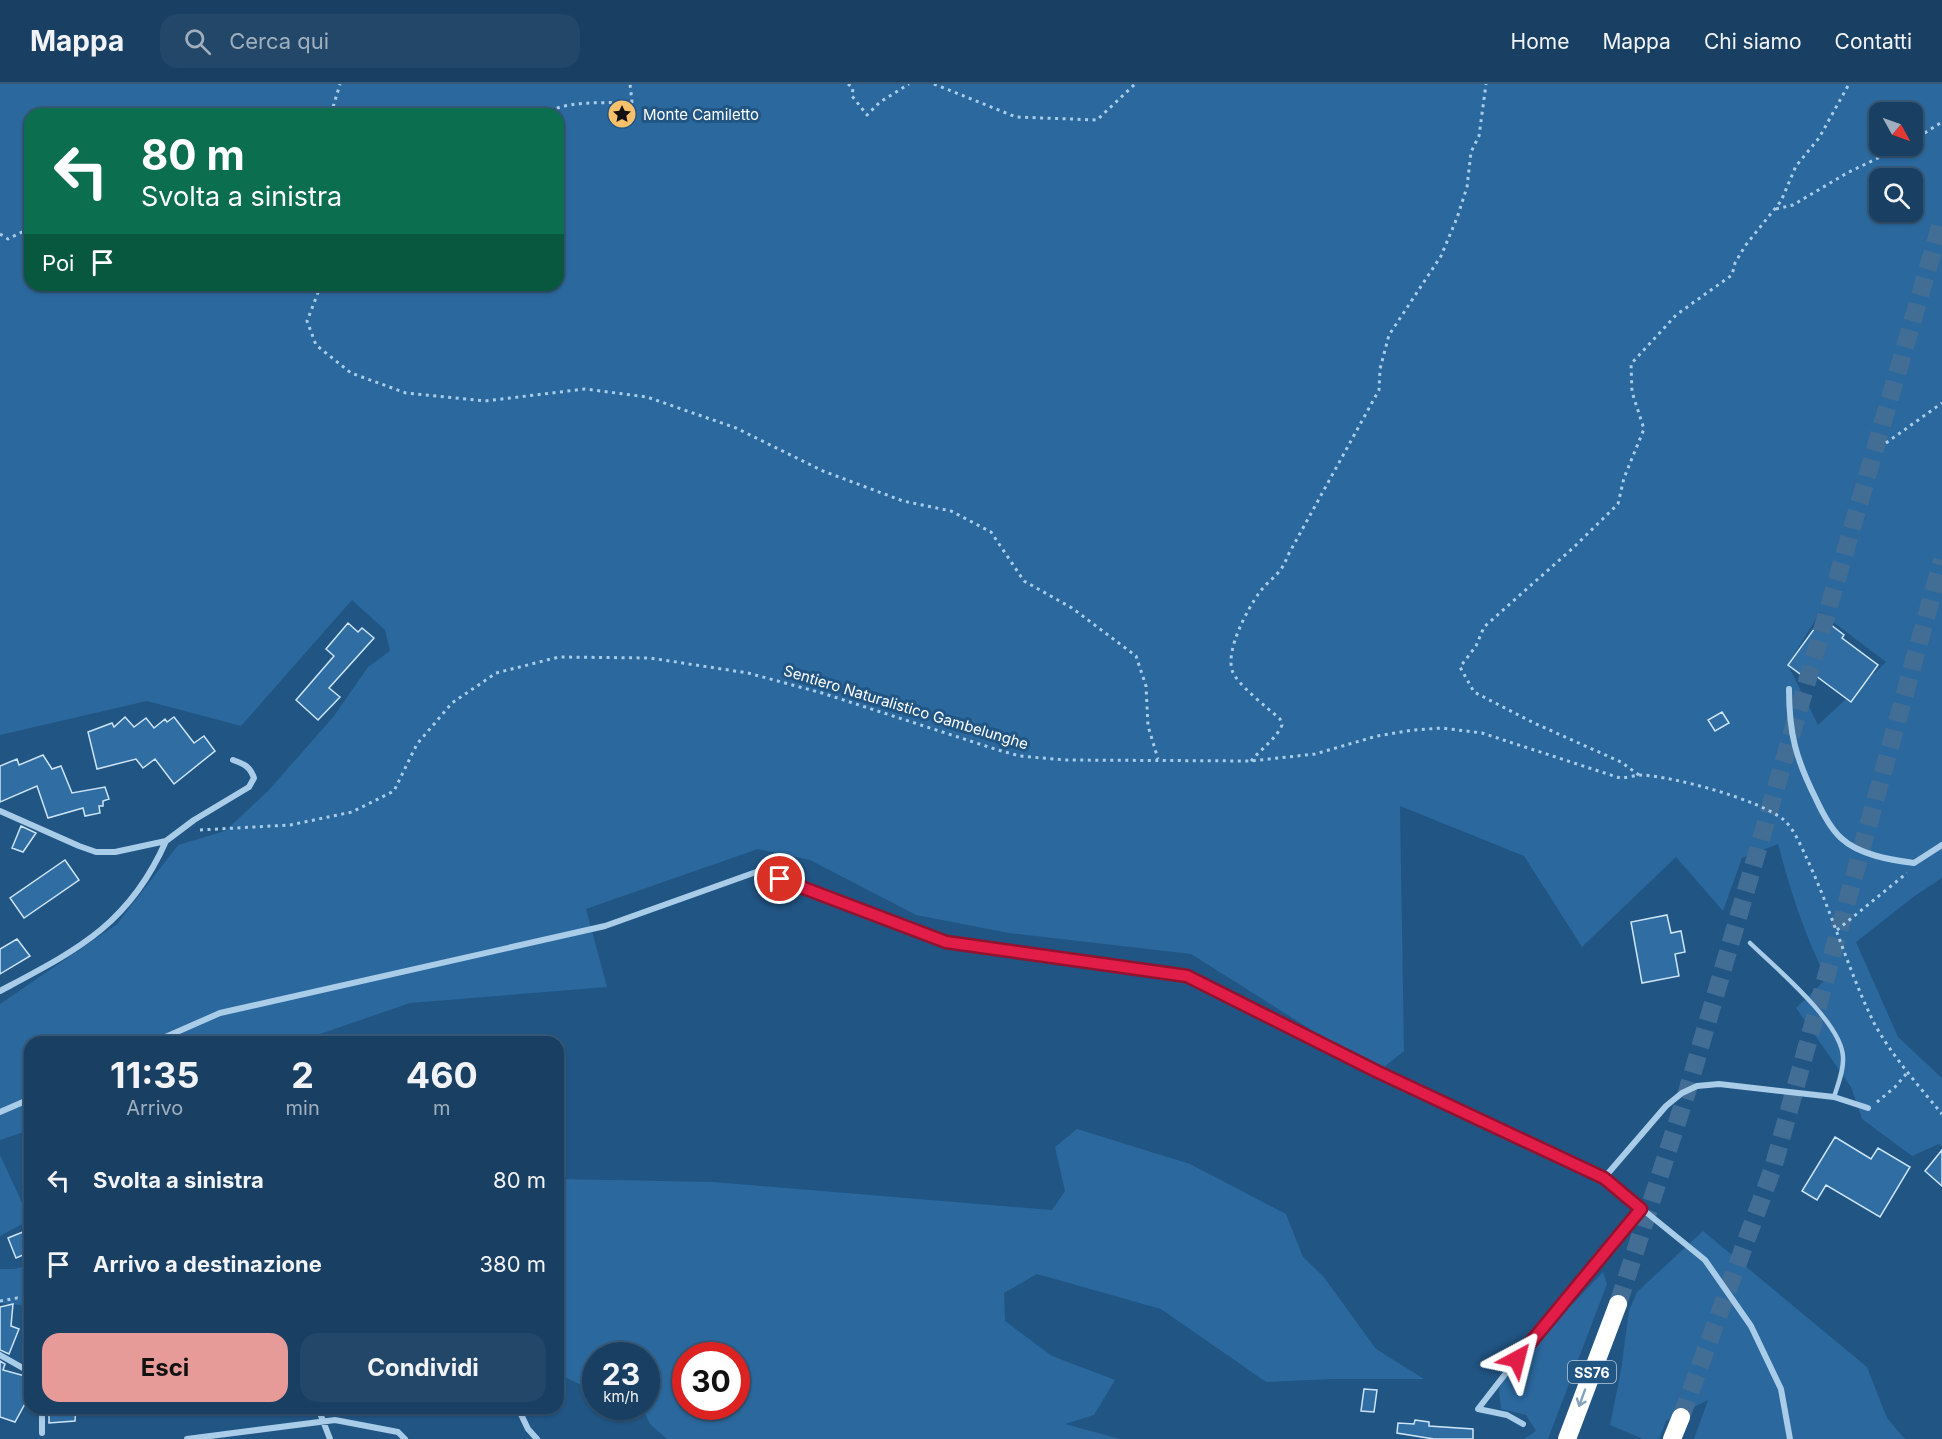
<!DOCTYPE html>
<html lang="it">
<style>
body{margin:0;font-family:Inter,sans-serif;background:#224769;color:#f1f3f6;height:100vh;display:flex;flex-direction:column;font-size:22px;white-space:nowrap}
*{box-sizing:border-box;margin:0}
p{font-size:20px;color:#9fafbe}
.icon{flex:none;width:33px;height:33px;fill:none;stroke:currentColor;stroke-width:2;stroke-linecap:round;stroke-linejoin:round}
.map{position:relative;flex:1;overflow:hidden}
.panel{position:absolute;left:24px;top:952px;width:540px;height:378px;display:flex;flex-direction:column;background:#194063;border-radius:18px;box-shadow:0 2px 4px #0004,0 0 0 2px #375978}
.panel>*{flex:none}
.banner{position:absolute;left:24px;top:24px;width:540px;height:183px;border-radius:18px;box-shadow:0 2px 4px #0004,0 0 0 2px #375978;background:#0b6e4f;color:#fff;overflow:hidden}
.needle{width:39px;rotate:130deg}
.tools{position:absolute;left:1869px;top:18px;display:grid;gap:12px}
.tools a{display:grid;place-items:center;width:54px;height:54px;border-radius:12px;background:#194063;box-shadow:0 2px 4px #0004,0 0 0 2px #375978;font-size:30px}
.speed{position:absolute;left:582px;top:1258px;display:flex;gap:12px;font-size:30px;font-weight:700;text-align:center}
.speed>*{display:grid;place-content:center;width:78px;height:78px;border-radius:50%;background:#194063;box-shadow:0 2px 4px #0004,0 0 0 2px #375978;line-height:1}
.speed small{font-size:15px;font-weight:400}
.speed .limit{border:9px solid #d22;background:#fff;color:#111}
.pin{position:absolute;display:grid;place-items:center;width:51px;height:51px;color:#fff;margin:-26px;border:3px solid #fff;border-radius:50%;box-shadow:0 2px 6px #0007}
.me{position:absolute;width:66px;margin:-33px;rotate:38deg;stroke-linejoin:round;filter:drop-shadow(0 0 4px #0008)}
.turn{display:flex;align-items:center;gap:21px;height:126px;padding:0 18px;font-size:27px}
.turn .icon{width:78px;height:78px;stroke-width:2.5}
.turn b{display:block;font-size:42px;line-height:51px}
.then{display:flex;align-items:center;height:57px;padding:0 18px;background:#0003;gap:12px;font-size:22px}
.eta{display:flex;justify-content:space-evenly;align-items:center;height:102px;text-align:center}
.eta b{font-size:36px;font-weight:700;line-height:42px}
.cta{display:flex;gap:12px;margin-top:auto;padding:12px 18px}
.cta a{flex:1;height:69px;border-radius:18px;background:#e69b98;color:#111;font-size:24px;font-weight:700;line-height:69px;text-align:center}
.cta a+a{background:#224769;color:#f1f3f6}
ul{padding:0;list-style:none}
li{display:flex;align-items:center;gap:18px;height:84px;padding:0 18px}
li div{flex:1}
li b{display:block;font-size:22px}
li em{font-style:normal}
header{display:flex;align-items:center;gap:36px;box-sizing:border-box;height:84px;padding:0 30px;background:#194063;border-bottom:2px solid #375978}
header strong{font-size:28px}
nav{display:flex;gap:33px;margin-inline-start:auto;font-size:21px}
.search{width:420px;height:54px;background:#224769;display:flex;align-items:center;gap:15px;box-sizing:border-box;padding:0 21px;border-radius:18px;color:#9fafbe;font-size:22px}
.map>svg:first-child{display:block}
</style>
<header>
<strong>Mappa</strong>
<div class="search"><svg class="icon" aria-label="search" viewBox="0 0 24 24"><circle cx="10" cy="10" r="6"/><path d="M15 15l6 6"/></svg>Cerca qui</div>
<nav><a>Home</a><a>Mappa</a><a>Chi siamo</a><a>Contatti</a></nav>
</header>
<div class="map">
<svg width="1942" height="1355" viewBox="0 0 1942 1355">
<rect width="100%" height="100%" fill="#215584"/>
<path fill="#2b689d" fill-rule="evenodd" d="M 0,0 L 1942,0 L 1942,794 L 1916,811 L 1856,858 L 1898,953 L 1942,994 L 1942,1062 L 1939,1060 L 1912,1072 L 1862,1035 L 1851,1003 L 1796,924 L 1823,898 L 1825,892 C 1804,849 1790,806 1778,760 L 1742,774 L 1723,827 L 1676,773 L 1582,863 L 1524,772 L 1400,722 L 1404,967 L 1378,988 L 1191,870 L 1009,849 L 916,831 L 810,776 L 758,765 L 586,825 L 607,903 L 410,919 L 297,958 L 30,958 L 30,1046 L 0,1056 L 0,920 L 117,840 L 178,761 L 225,747 L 268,707 L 334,632 L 368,583 L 390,567 L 385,546 L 352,516 L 241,642 L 147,617 L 0,651 ZM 1880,28 L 1912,28 L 1912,62 L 1880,62 ZM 30,30 L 558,30 L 558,201 L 30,201 ZM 1880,94 L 1912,94 L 1912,128 L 1880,128 ZM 1820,528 L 1886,578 L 1818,641 L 1788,581 Z
M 1077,1045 L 1190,1080 L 1286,1130 L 1303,1173 L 1323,1192 L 1376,1265 L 1424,1295 L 1334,1295 L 1266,1298 L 1161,1225 L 1037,1190 L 1004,1209 L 1005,1237 L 1052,1272 L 1115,1296 L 1094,1331 L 1065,1340 L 1120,1355 L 667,1355 L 650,1340 L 642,1323 L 646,1323 L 646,1272 L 596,1272 L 595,1304 L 590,1305 L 558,1290 L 558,1095 L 713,1098 L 1052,1126 L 1065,1107 L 1055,1063 ZM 686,1272 L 736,1272 L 736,1323 L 686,1323 Z
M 0,1071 L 30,1136 L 0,1152 Z
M 1703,1147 L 1867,1283 L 1887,1334 L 1905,1355 L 1694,1355 L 1708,1316 L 1666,1337 L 1659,1355 L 1643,1355 L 1610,1341 L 1621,1286 L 1629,1227 L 1637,1208 Z
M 30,1181 L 30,1222 L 0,1219 L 0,1185 L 14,1185 Z
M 1603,1188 L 1607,1200 L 1548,1355 L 1524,1355 L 1536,1347 L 1526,1331 L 1501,1325 L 1499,1305 L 1512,1279 L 1562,1231 Z"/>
<path fill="#306da2" stroke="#cde4f7" stroke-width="1.5" d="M 1822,534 L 1844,551 L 1842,554 L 1878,581 L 1851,618 L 1816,592 L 1811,598 L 1788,581 Z
M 348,539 L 358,548 L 362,544 L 374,554 L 329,604 L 340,613 L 318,636 L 296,616 L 334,572 L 326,565 Z
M 1722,628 L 1729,639 L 1715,647 L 1708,636 Z
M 125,633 L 134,643 L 146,634 L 154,644 L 165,635 L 167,638 L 174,633 L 194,659 L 204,652 L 215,667 L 174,700 L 155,675 L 143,684 L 136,675 L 97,685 L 88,648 L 112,639 L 114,643 Z
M 43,671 L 52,685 L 61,682 L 72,709 L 105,703 L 109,715 L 103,717 L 103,722 L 99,722 L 100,729 L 85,732 L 83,724 L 48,734 L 37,702 L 0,718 L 0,682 L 17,675 L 19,681 Z
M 21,742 L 36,749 L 23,768 L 12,764 Z
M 65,776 L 79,796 L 24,834 L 10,814 Z
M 1667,831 L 1671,849 L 1681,847 L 1685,868 L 1675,870 L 1679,892 L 1642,899 L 1631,838 Z
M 17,855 L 30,872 L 0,890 L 0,865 Z
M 1835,1053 L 1871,1075 L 1878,1064 L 1910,1083 L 1880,1133 L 1826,1101 L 1817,1116 L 1802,1107 Z
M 1942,1066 L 1942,1102 L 1925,1087 Z
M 30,1145 L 30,1168 L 16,1174 L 8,1154 Z
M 13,1220 L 11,1242 L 19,1245 L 9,1270 L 0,1266 L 0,1223 Z
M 0,1277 L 5,1280 L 3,1286 L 25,1292 L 24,1295 L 30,1297 L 30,1320 L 26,1318 L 15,1338 L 0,1333 Z
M 1364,1305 L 1377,1306 L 1374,1328 L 1361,1327 Z
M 49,1324 L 76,1324 L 75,1337 L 49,1339 Z
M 1415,1336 L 1429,1338 L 1429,1342 L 1473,1345 L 1473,1355 L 1434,1355 L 1397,1349 L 1398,1339 L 1414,1340 Z"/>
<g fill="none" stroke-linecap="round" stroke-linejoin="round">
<path stroke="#426e96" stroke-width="18" stroke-dasharray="18 9" stroke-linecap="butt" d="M 1618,1220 L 1687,1008 L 1942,136
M 1681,1333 L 1773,1084 L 1942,476"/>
<path stroke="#a9cce9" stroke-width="3" stroke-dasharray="3 4.5" stroke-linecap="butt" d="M 848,0 L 853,4 L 852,12 L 867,31 L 880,18 L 909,0
M 934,0 L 1016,33 L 1097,36 L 1135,0
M 331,30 L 340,0
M 543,30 C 571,15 602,20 632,18 L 630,0
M 1912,57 L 1942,38
M 1776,125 L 1793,121 L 1847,89 L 1903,62
M 0,150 L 8,155 L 30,144
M 321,201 L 307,237 L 316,261 L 351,289 L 406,309 L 485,317 L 585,305 L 647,313 L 736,344 L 823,387 L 903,417 L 951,427 L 991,448 L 1024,497 L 1072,524 L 1136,572 L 1146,602 L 1148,642 L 1158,675
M 1886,359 L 1942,319
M 1251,677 C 1261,665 1276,655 1282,641 L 1280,635 C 1268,624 1236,600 1232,586 C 1226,565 1247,526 1259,509 C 1268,496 1282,490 1287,473 L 1379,306 L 1380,285 L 1389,251 L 1441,172 L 1457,134 L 1467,103 L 1471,68 L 1479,52 L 1486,0
M 1639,691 L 1621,678 L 1534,639 L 1474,608 L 1460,583 L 1476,562 L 1484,543 L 1574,463 L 1618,420 L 1624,394 L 1644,345 L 1632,308 L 1631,280 L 1676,231 L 1732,191 L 1735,179 L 1745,162 L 1781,117 L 1796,82 L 1819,54 L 1849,0
M 200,746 L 290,741 L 352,728 L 394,707 L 417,660 L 452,619 L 496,589 L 559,573 L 650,574 L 748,589 L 822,609 L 998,666 L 1020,672 L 1065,676 L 1251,677 L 1315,670 L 1377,652 L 1413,646 L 1442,644 L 1482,649 L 1620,694 C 1627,694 1635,691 1642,691 C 1675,693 1758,715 1784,736 C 1794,745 1801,762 1807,775 C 1832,828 1848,886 1874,939 C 1892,972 1918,1001 1942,1030
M 1837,846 L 1907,789
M 1877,1018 L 1895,1003 L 1907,989
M 0,1217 L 17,1214 L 30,1216"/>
<path stroke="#a9cce9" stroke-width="4.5" d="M 1750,859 C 1774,882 1842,939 1843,973 C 1844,986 1838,1000 1834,1013"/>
<path stroke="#a9cce9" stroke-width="6" d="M 1789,605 C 1789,650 1796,675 1816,715 C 1822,728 1830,744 1841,754 C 1859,771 1891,776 1914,779 L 1942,761
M 0,727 L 79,762 L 96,768 L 115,768 L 166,757 L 194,736 L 249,703 L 254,694 C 250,683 245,680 233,676
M 0,907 C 77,866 129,841 166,757
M 154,958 L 220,929 L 605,842 L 759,787 L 946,858 L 1187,892 L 1378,988 L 1604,1094 L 1705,1176 L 1751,1242 L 1781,1305 L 1790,1355
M 0,1028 L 30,1015
M 1604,1094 L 1666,1022 L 1682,1009 L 1697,1002 L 1719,1000 L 1834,1013 L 1868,1024
M 0,1271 L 30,1288
M 318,1324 L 330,1355
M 518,1324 L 528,1345 L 537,1355
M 1523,1340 L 1507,1331 L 1478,1325 L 1556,1225 L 1641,1125
M 42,1349 L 42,1324
M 187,1355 L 335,1336 L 398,1348 L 405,1355"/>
<path stroke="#fff" stroke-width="18" d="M 1567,1355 L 1618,1220
M 1672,1355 L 1681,1333"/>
</g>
<defs><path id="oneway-shaft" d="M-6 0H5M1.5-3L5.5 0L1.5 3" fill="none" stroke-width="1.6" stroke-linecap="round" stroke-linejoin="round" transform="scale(1.5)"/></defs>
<use stroke="#85a2bb" href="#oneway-shaft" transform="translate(1582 1314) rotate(110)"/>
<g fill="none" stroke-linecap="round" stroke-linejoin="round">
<g stroke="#92132f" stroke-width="15">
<path id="route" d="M 780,795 L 946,858 L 1187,892 L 1378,988 L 1604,1094 L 1641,1125 L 1517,1275"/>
</g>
<use href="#route" stroke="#e11d48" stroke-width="10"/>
</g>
<defs>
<g id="sight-disc" transform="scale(1.5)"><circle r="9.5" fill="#f6c16a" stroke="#215584"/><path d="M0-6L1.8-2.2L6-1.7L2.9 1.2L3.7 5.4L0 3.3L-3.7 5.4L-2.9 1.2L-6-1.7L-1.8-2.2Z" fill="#111"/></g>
</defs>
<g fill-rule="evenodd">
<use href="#sight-disc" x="622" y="30"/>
</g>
<g text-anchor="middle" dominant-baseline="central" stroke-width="6" stroke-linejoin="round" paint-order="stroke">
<rect fill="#215584" stroke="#bcccda" stroke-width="1.5" x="1568" y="1277" width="48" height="22" rx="4.5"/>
<g font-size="14" font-weight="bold" fill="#fff">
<text x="1592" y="1288">SS76</text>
</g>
<g font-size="15" fill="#fff" stroke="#215584" text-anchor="start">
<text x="643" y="30">Monte Camiletto</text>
</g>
<g font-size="15" fill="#fff" stroke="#215584">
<text transform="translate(906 623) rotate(17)">Sentiero Naturalistico Gambelunghe</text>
</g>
</g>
</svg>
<div class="tools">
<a><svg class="needle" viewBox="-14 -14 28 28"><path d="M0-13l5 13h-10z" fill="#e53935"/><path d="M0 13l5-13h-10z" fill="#9fafbe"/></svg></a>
<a><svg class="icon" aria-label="search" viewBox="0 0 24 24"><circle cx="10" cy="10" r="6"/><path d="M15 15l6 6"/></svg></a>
</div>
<div class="speed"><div>23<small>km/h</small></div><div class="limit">30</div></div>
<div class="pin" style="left:780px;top:795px;background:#d93025"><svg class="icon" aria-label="arrive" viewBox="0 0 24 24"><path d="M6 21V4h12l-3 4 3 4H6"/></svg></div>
<svg class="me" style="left:1517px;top:1275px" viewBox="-20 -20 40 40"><path d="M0-17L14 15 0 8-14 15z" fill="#e11d48" stroke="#fff" stroke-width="4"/></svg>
<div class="banner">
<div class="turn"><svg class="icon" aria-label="left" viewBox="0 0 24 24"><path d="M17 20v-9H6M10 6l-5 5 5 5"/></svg><div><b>80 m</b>Svolta a sinistra</div></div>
<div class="then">Poi<svg class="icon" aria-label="arrive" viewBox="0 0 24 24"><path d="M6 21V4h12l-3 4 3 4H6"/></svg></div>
</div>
<section class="panel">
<div class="eta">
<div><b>11:35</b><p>Arrivo</p></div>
<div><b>2</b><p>min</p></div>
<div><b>460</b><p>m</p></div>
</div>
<ul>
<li><svg class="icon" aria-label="left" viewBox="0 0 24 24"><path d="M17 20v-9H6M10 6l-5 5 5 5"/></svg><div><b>Svolta a sinistra</b></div><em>80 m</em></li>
<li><svg class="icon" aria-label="arrive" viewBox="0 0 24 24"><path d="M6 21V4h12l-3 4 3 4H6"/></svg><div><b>Arrivo a destinazione</b></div><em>380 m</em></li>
</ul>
<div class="cta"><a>Esci</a><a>Condividi</a></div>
</section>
</div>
